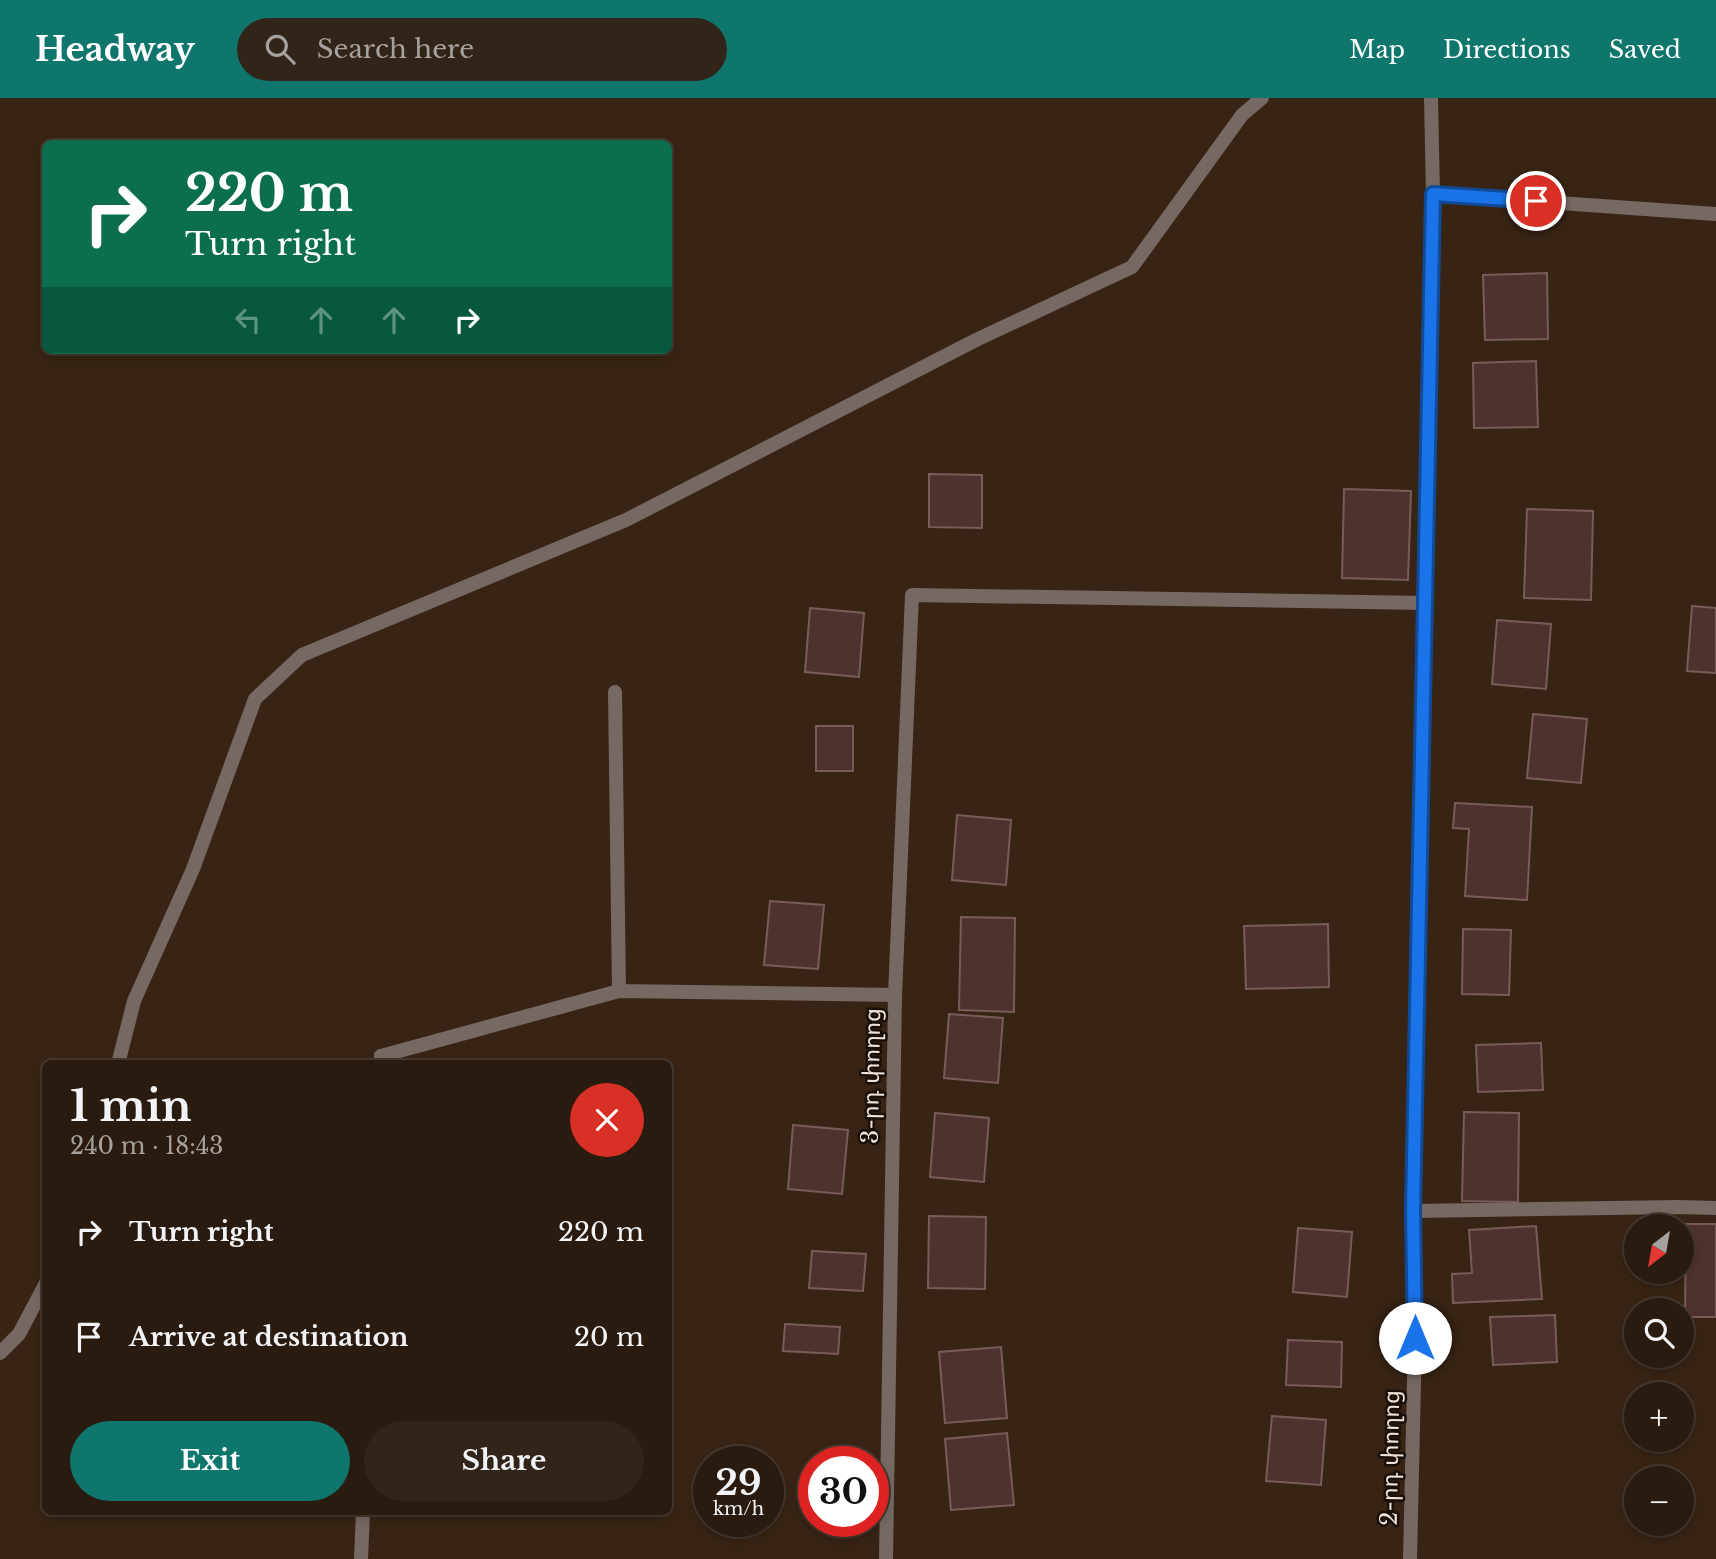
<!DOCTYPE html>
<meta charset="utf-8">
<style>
body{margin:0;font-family:"Libre Baskerville","Noto Sans Armenian",serif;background:#312418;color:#f1f3f6;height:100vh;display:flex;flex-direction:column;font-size:26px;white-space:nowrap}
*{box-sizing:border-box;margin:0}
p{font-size:23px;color:#a5a19e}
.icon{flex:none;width:38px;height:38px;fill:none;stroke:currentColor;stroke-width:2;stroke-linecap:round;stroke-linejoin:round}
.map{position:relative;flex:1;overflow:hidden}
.details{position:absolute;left:42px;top:962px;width:630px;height:455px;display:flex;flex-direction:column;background:#291b0f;border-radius:10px;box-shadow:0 4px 10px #0003,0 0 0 2px #45392f}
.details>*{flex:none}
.guide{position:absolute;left:42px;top:42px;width:630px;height:214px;border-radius:10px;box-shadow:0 4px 10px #0003,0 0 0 2px #45392f;background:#0b6e4f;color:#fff;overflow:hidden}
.needle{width:46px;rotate:211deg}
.buttons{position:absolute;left:1624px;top:1116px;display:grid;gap:14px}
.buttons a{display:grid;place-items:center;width:70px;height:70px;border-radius:50%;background:#291b0f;box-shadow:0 4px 10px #0003,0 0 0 2px #45392f;font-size:35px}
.speed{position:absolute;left:693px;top:1348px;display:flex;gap:14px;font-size:35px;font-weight:700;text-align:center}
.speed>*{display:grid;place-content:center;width:91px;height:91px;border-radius:50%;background:#291b0f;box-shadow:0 4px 10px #0003,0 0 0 2px #45392f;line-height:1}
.speed small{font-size:18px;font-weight:400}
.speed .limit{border:10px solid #d22;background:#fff;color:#111}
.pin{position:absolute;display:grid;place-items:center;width:60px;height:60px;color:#fff;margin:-30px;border:4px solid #fff;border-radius:50%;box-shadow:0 2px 7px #0007}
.me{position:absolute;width:77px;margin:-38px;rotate:0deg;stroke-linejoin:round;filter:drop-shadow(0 0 5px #0008)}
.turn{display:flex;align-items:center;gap:24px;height:147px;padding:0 28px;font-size:32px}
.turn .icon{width:91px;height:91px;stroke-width:2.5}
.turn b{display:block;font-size:49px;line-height:60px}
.lanes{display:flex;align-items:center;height:66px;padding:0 28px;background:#0003;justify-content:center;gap:35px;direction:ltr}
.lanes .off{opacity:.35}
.round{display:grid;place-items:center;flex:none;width:74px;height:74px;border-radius:37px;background:#312418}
.summary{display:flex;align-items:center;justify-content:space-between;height:119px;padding:0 28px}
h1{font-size:42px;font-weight:800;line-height:52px}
.primary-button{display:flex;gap:14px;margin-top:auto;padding:14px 28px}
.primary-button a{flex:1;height:80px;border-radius:42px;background:#0f766e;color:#fff;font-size:28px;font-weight:800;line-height:80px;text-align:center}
.primary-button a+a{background:#312418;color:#f1f3f6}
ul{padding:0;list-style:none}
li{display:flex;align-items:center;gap:21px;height:105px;padding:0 28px}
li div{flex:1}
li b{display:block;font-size:26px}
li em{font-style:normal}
header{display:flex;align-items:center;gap:42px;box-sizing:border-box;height:98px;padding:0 35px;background:#0f766e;color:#fff}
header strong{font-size:33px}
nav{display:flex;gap:38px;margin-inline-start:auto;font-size:24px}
.search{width:490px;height:63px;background:#312418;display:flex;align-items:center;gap:18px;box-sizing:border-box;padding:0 24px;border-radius:38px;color:#a5a19e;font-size:26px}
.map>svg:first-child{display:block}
</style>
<header>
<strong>Headway</strong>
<div class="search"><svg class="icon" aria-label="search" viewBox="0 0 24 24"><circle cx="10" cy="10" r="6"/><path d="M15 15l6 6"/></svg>Search here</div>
<nav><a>Map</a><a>Directions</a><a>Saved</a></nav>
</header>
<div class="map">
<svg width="1716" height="1461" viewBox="0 0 1716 1461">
<rect width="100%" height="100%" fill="#372414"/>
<path fill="#4e322f" stroke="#795c59" stroke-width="2" d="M 1547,175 L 1548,241 L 1485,242 L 1483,177 Z
M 1536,263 L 1538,329 L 1474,330 L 1473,265 Z
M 929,376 L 982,377 L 982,430 L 929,429 Z
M 1344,391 L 1411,393 L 1408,482 L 1342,480 Z
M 1527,411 L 1593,413 L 1591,502 L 1524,500 Z
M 1692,508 L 1716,510 L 1716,575 L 1687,573 Z
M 810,510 L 864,515 L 859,579 L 805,574 Z
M 1497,522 L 1551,526 L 1546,591 L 1492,586 Z
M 1533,616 L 1587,621 L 1581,685 L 1527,680 Z
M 816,628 L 853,628 L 853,673 L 816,673 Z
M 1455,705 L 1532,709 L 1527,802 L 1465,798 L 1469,731 L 1453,730 Z
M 957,717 L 1011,722 L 1006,787 L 952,782 Z
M 770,803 L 824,807 L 818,871 L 764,867 Z
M 961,819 L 1015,820 L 1014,914 L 959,912 Z
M 1328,826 L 1329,889 L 1246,891 L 1244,828 Z
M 1463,831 L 1511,832 L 1509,897 L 1462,896 Z
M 949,916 L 1003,920 L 998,985 L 944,980 Z
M 1541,945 L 1543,992 L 1478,994 L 1476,947 Z
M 1464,1014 L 1519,1015 L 1518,1104 L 1462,1103 Z
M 935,1015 L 989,1020 L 984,1084 L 930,1079 Z
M 793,1027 L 848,1032 L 842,1096 L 788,1091 Z
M 929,1118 L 986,1119 L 985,1191 L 928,1190 Z
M 1686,1126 L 1716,1126 L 1716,1219 L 1685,1219 Z
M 1536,1128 L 1542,1201 L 1453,1205 L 1452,1176 L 1472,1175 L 1469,1132 Z
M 1298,1130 L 1352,1134 L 1347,1199 L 1293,1194 Z
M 812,1153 L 866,1156 L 863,1193 L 809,1190 Z
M 1555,1217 L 1557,1264 L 1493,1267 L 1490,1219 Z
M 785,1226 L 840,1229 L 838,1256 L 783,1253 Z
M 1288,1242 L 1342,1244 L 1341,1289 L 1286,1287 Z
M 1001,1249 L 1007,1320 L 945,1325 L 939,1254 Z
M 1272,1318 L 1326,1322 L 1321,1387 L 1266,1383 Z
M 1007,1335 L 1014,1407 L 951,1412 L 945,1341 Z"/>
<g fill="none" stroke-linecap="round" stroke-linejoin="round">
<path stroke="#766964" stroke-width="14" d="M 615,594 L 619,893
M 381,958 L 619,893 L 895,897"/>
<path stroke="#766964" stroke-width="14" d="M 1433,96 L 1716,116
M 118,966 L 134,903 L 193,771 L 255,601 L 302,557 L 626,422 L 976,242 L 1132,169 L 1242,17 L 1262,0
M 380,966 L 381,958
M 1414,1113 L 1678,1109 L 1716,1110
M 0,1255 L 19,1236 L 46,1185
M 361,1461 L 363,1414
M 886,1461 L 895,897 L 912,497 L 1426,505
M 1410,1461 L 1415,1240 L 1414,1113 L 1433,96 L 1431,0"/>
</g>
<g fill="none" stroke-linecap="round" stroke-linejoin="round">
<g stroke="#114b97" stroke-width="18">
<path id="route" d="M 1415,1240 L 1413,1113 L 1433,96 L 1536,103"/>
</g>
<use href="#route" stroke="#1a73e8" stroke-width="12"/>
</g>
<g text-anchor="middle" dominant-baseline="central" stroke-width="5" stroke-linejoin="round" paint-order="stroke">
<g font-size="23" fill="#efe2d8" stroke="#180f09">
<text transform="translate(871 978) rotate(-89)">3-րդ փողոց</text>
<text transform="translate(1390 1360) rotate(-89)">2-րդ փողոց</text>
</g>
</g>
</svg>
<div class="buttons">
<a><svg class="needle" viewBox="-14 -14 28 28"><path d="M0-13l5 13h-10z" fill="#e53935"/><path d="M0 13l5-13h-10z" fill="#a5a19e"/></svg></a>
<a><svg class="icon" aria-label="search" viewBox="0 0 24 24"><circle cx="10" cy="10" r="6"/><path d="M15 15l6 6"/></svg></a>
<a>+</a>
<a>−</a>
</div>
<div class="speed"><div>29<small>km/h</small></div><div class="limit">30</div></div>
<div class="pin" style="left:1536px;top:103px;background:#d93025"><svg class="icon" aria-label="arrive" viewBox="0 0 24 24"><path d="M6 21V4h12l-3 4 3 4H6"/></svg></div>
<svg class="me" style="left:1415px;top:1240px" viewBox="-20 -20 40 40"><circle r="19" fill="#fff"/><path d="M0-13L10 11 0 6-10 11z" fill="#1a73e8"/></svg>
<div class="guide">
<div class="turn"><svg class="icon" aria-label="right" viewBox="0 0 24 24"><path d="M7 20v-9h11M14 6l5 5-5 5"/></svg><div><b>220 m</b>Turn right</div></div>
<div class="lanes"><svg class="icon off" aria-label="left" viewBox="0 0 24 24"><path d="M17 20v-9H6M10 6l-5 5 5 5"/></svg><svg class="icon off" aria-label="ahead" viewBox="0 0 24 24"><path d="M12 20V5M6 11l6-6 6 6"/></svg><svg class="icon off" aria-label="ahead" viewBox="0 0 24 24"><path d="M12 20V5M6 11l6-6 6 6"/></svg><svg class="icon" aria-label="right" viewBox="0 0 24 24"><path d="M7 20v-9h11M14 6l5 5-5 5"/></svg></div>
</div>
<section class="details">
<div class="summary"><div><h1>1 min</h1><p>240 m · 18:43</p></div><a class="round" style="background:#d93025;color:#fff"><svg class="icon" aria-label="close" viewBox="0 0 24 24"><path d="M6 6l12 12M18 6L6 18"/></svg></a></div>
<ul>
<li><svg class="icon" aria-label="right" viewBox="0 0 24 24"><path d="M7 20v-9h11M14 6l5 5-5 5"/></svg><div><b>Turn right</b></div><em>220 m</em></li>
<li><svg class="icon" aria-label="arrive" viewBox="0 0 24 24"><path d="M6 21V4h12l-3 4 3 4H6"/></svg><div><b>Arrive at destination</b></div><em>20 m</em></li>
</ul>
<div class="primary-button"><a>Exit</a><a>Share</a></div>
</section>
</div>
